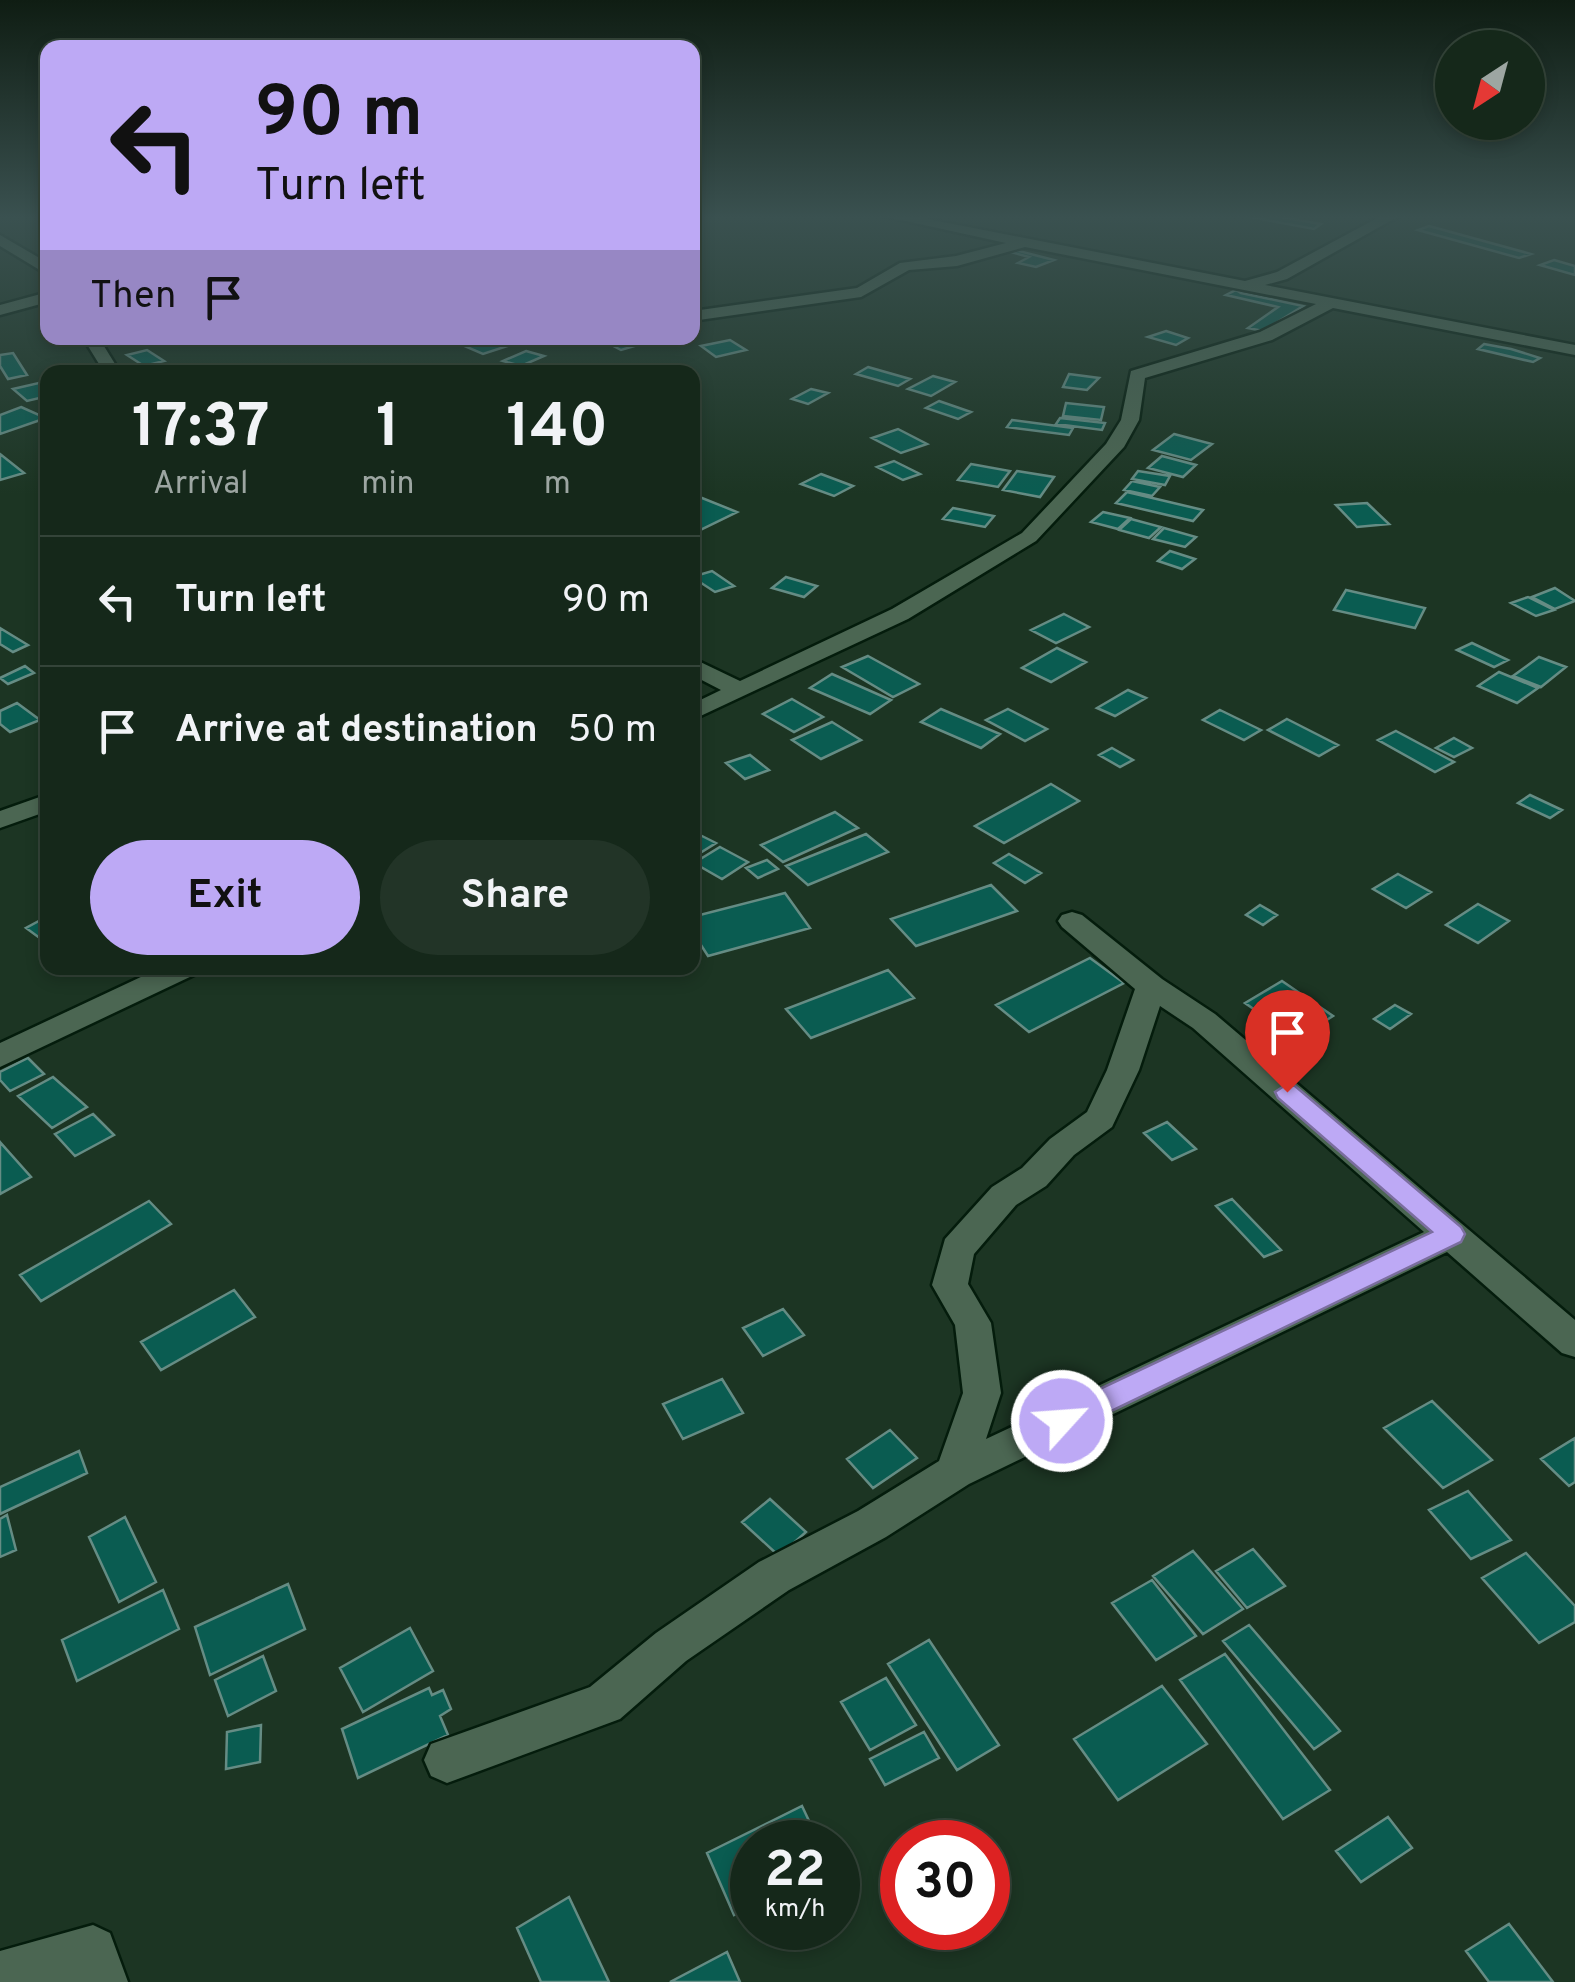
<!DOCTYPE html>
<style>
body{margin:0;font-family:Overpass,sans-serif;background:#223427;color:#f1f3f6;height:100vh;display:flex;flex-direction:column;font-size:38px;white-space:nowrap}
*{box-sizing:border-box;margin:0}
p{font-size:32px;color:#9da6a2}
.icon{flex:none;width:55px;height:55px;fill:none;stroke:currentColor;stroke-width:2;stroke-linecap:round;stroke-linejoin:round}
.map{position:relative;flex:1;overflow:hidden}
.sheet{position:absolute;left:40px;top:365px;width:660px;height:610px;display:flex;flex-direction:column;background:#15281a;border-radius:20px;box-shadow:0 5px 15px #0003,0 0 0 2px #344439}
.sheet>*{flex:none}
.top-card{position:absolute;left:40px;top:40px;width:660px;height:305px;border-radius:20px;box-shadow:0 5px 15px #0003,0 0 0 2px #344439;background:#bda9f5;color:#111;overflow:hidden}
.needle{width:65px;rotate:216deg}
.tools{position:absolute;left:1435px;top:30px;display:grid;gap:20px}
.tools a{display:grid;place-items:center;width:110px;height:110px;border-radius:50%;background:#15281a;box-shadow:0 5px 15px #0003,0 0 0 2px #344439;font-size:50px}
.speed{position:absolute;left:730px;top:1820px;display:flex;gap:20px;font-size:50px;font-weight:700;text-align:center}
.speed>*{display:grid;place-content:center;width:130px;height:130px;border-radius:50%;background:#15281a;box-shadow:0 5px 15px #0003,0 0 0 2px #344439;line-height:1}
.speed small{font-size:25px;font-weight:400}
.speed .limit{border:15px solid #d22;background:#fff;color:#111}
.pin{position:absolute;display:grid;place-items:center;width:85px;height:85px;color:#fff;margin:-102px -42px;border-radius:50% 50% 50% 0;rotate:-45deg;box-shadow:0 0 10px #0007}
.pin .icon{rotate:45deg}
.me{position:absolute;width:110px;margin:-55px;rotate:64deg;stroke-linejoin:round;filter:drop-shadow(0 0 8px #0008)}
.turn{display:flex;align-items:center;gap:35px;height:210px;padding:0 50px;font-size:45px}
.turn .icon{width:130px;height:130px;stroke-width:2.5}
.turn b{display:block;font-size:70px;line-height:85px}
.then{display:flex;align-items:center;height:95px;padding:0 50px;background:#0003;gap:20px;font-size:38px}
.eta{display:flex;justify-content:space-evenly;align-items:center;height:170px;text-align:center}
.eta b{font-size:60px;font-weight:700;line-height:70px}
.button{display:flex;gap:20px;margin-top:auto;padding:20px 50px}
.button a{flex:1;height:115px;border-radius:60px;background:#bda9f5;color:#111;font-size:40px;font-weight:700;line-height:115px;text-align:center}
.button a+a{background:#223427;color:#f1f3f6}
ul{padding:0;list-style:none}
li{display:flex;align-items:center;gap:30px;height:130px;padding:0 50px;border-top:2px solid #344439}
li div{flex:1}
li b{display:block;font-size:38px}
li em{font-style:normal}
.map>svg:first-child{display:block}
</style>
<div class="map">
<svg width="1575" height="1982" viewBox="0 0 1575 1982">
<rect width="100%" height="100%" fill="#1c3523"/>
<path fill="#0a5c51" stroke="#658c84" stroke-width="2.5" d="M 1275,216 L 1321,224 L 1314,229 L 1250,217 Z
M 1429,226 L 1531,254 L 1519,258 L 1418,230 Z
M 1011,249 L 1054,260 L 1036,267 L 1018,263 L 1029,257 L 1007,251 Z
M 1554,260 L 1575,266 L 1575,275 L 1540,265 Z
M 1236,290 L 1241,293 L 1303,306 L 1263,331 L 1248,328 L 1278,307 L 1226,295 Z
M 1166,331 L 1188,338 L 1176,345 L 1148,337 Z
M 485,338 L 532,338 L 483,354 L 462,345 Z
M 622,338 L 638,345 L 621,350 L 600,339 Z
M 730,340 L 746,350 L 716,357 L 701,346 Z
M 1484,344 L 1511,349 L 1540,358 L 1533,362 L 1478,349 Z
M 147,350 L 164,361 L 144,366 L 127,355 Z
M 526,351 L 544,356 L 521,366 L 503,361 Z
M 13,353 L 27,375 L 8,379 L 0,366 L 0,355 Z
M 868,367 L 910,379 L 898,386 L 856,374 Z
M 1069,374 L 1099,378 L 1087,390 L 1063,387 Z
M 933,376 L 955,382 L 931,396 L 908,389 Z
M 43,382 L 48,386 L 48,396 L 27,401 L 13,389 Z
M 811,389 L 828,393 L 808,404 L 792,399 Z
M 939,401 L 971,412 L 958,419 L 926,408 Z
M 1066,403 L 1104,407 L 1101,420 L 1063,416 Z
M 21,407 L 46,418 L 0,434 L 0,415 Z
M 1060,418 L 1105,423 L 1102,430 L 1056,424 Z
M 1012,420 L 1073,428 L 1069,435 L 1007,427 Z
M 898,429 L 927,444 L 901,453 L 872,438 Z
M 1174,434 L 1212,444 L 1191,460 L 1153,450 Z
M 0,454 L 24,473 L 0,480 Z
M 1162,456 L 1196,465 L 1183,477 L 1148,468 Z
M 894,461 L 920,474 L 903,480 L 877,467 Z
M 971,464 L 1010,471 L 998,487 L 958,480 Z
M 1017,471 L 1054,477 L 1040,497 L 1003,490 Z
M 1138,471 L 1170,476 L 1165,485 L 1132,479 Z
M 821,474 L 853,486 L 834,496 L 801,484 Z
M 1132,481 L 1160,487 L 1152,496 L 1124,490 Z
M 1127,492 L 1203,510 L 1193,521 L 1116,503 Z
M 692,494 L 737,512 L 698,531 L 692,528 Z
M 1367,503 L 1389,524 L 1357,527 L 1336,505 Z
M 953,508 L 994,516 L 985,527 L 943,519 Z
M 1103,512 L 1130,518 L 1118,529 L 1091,522 Z
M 1131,519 L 1161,527 L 1149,538 L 1119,530 Z
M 1164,528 L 1196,537 L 1185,547 L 1153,539 Z
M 1170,551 L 1195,559 L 1182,569 L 1158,561 Z
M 712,571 L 734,586 L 715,592 L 692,577 Z
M 786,577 L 817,586 L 804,597 L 772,588 Z
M 1555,588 L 1575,601 L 1555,609 L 1532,597 Z
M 1346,590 L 1425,608 L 1415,628 L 1334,610 Z
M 1528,597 L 1554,610 L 1536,616 L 1511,603 Z
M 1064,614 L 1089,627 L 1056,643 L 1031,630 Z
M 0,628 L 28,645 L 13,652 L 0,644 Z
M 1472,643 L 1508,660 L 1494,667 L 1457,650 Z
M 1057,648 L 1086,662 L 1051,682 L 1022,668 Z
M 868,656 L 919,684 L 893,697 L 842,667 Z
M 1539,657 L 1566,667 L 1541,687 L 1513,676 Z
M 25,666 L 34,673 L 8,684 L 0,678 Z
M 1499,672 L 1538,688 L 1517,703 L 1478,686 Z
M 832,674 L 891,700 L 870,714 L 810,688 Z
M 1128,690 L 1146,698 L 1115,716 L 1097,708 Z
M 792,699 L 823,717 L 794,732 L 763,714 Z
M 17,703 L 40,720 L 10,732 L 0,724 L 0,711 Z
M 941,709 L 1000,734 L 981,748 L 921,722 Z
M 1008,709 L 1047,729 L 1025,741 L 986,720 Z
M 1220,710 L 1261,730 L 1244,740 L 1203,720 Z
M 1287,719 L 1338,745 L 1319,756 L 1268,730 Z
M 832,722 L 861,740 L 821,759 L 792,740 Z
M 1396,731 L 1454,762 L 1435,772 L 1378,740 Z
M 1454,738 L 1472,748 L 1454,757 L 1436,748 Z
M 1112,748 L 1133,760 L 1120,767 L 1099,755 Z
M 750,755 L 769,770 L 745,779 L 726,763 Z
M 1051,784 L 1079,801 L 1004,843 L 975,826 Z
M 1530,795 L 1562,810 L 1550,818 L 1518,803 Z
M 835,812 L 858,828 L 783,862 L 761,845 Z
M 692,831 L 716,843 L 692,858 Z
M 866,834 L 888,852 L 808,885 L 786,866 Z
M 720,847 L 748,862 L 722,879 L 694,863 Z
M 1009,854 L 1041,873 L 1025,883 L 994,863 Z
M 767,860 L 778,869 L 758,878 L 746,868 Z
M 1398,874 L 1431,892 L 1406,908 L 1373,889 Z
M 991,885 L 1017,911 L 916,946 L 891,919 Z
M 785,893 L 810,928 L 708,956 L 692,931 L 692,917 Z
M 1478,904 L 1509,921 L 1478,943 L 1446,925 Z
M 1260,905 L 1277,915 L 1263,925 L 1246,915 Z
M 48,916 L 48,944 L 26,928 Z
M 1090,958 L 1124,983 L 1029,1032 L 996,1005 Z
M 888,970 L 914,998 L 811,1038 L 786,1009 Z
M 1282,981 L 1333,1016 L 1297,1039 L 1245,1003 Z
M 1395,1005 L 1411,1014 L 1390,1029 L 1374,1019 Z
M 28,1058 L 44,1074 L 10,1091 L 0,1080 L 0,1072 Z
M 53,1077 L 87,1107 L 52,1128 L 18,1096 Z
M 93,1114 L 114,1135 L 75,1156 L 55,1134 Z
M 1167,1122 L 1196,1149 L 1172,1160 L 1144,1133 Z
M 0,1142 L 31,1177 L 0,1194 Z
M 1232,1199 L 1281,1250 L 1264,1257 L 1216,1206 Z
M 149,1201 L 171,1224 L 41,1301 L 20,1275 Z
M 234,1290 L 255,1317 L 161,1370 L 141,1342 Z
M 783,1309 L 804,1335 L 763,1356 L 743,1328 Z
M 722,1379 L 743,1413 L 683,1439 L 663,1404 Z
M 1432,1401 L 1492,1460 L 1443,1488 L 1384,1428 Z
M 890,1430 L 917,1458 L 873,1488 L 847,1459 Z
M 1575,1438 L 1575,1482 L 1569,1486 L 1541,1459 Z
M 79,1451 L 87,1473 L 0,1514 L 0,1487 Z
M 1468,1491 L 1511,1540 L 1471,1559 L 1429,1510 Z
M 770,1499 L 806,1532 L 779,1556 L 742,1522 Z
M 7,1515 L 16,1550 L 0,1557 L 0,1519 Z
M 125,1517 L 156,1582 L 119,1602 L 89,1537 Z
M 1253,1549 L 1285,1586 L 1247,1608 L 1216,1571 Z
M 1193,1551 L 1243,1609 L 1203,1634 L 1153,1576 Z
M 1526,1553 L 1575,1606 L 1575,1622 L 1539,1643 L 1482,1578 Z
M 1152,1580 L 1196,1636 L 1156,1660 L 1112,1603 Z
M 288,1584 L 305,1629 L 210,1675 L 195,1627 Z
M 163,1590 L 179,1629 L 77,1681 L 62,1640 Z
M 1249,1625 L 1340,1731 L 1314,1749 L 1223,1641 Z
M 410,1628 L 433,1671 L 363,1712 L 340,1668 Z
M 929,1640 L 999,1745 L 957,1770 L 888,1664 Z
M 1225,1654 L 1330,1790 L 1283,1819 L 1180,1680 Z
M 263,1656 L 276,1691 L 228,1716 L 215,1680 Z
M 886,1678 L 916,1725 L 870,1750 L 841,1702 Z
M 1162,1686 L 1207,1744 L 1118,1800 L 1074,1739 Z
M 429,1688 L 432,1695 L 443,1690 L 451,1709 L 440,1716 L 448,1735 L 358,1778 L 342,1729 Z
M 261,1725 L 260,1762 L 226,1769 L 227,1732 Z
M 924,1732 L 939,1758 L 885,1785 L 870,1759 Z
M 802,1806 L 819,1842 L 752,1842 L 752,1906 L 734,1915 L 707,1853 Z
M 1388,1817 L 1412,1848 L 1361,1882 L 1336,1851 Z
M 569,1897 L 609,1982 L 541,1982 L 517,1928 Z
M 1509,1924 L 1553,1982 L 1489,1982 L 1466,1951 Z
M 727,1952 L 740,1982 L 670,1982 Z"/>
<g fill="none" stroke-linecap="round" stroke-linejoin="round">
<g stroke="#041c0c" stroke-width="5">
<path id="minor" d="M 883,216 L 912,216 L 1245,281 L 1277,272 L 1381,216 L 1399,216 L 1287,279 L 1265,285 L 1575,345 L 1575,355 L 1333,308 L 1272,340 L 1145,378 L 1139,420 L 1124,447 L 1036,541 L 908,619 L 692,720 L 692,704 L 721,690 L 692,675 L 692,658 L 740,681 L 892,609 L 1022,533 L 1106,444 L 1121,420 L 1131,371 L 1260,332 L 1316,304 L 1025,247 L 957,266 L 909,270 L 861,297 L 692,321 L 693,311 L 857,288 L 900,263 L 956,256 L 1006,243 Z
M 0,235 L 48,263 L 48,275 L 0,246 Z
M 48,292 L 48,302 L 0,315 L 0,305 Z
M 83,338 L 99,338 L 120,372 L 104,372 Z
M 48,794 L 48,811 L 0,828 L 0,811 Z
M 1072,912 L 1082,915 L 1162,979 L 1215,1014 L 1575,1320 L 1575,1357 L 1562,1353 L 1447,1252 L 969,1484 L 886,1537 L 789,1590 L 686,1661 L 620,1719 L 447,1783 L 431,1776 L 424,1760 L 431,1744 L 590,1687 L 656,1633 L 759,1562 L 858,1511 L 939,1461 L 963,1393 L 955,1325 L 932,1285 L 945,1239 L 992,1187 L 1022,1168 L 1050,1139 L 1087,1112 L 1107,1070 L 1135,989 L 1062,927 L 1058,921 L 1062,915 ZM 1160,1006 L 1193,1028 L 1424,1232 L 986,1439 L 1001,1393 L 991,1323 L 968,1284 L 974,1254 L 1016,1205 L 1046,1186 L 1074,1155 L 1112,1127 L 1139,1070 Z
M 160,968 L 199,968 L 194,975 L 0,1067 L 0,1043 Z
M 93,1925 L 110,1933 L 128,1982 L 0,1982 L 0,1951 Z"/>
</g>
<use href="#minor" fill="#4b6652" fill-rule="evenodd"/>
</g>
<linearGradient id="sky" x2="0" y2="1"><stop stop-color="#0f1d13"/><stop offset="0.44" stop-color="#3a5150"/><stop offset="1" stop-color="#3a5150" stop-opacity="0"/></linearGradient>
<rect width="1575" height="494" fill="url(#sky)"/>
<path fill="#bda9f5" stroke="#7b6e9f" stroke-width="2.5" d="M 1287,1084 L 1295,1086 L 1461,1227 L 1465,1234 L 1461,1242 L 1072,1430 L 1062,1433 L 1051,1430 L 1047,1421 L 1051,1412 L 1432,1232 L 1278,1098 L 1275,1092 Z"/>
</svg>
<div class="tools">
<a><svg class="needle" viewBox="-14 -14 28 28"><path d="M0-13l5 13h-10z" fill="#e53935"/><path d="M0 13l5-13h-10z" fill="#9da6a2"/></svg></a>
</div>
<div class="speed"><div>22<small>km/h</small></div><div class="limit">30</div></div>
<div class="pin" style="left:1287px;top:1092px;background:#d93025"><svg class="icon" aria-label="arrive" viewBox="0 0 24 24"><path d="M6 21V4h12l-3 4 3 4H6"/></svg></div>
<svg class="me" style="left:1062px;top:1421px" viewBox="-20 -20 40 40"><circle r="17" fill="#bda9f5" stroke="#fff" stroke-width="3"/><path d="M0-11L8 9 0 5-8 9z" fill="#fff"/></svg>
<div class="top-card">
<div class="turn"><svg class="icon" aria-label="left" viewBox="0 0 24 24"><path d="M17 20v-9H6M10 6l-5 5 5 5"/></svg><div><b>90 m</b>Turn left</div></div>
<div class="then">Then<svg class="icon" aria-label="arrive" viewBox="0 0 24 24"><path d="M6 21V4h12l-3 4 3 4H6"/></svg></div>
</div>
<section class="sheet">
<div class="eta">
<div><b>17:37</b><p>Arrival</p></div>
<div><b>1</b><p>min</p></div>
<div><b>140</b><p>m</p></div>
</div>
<ul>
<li><svg class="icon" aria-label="left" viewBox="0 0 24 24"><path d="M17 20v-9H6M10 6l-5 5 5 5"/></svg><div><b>Turn left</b></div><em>90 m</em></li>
<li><svg class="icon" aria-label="arrive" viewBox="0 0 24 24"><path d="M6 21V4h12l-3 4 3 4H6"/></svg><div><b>Arrive at destination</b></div><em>50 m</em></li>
</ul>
<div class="button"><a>Exit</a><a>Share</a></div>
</section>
</div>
